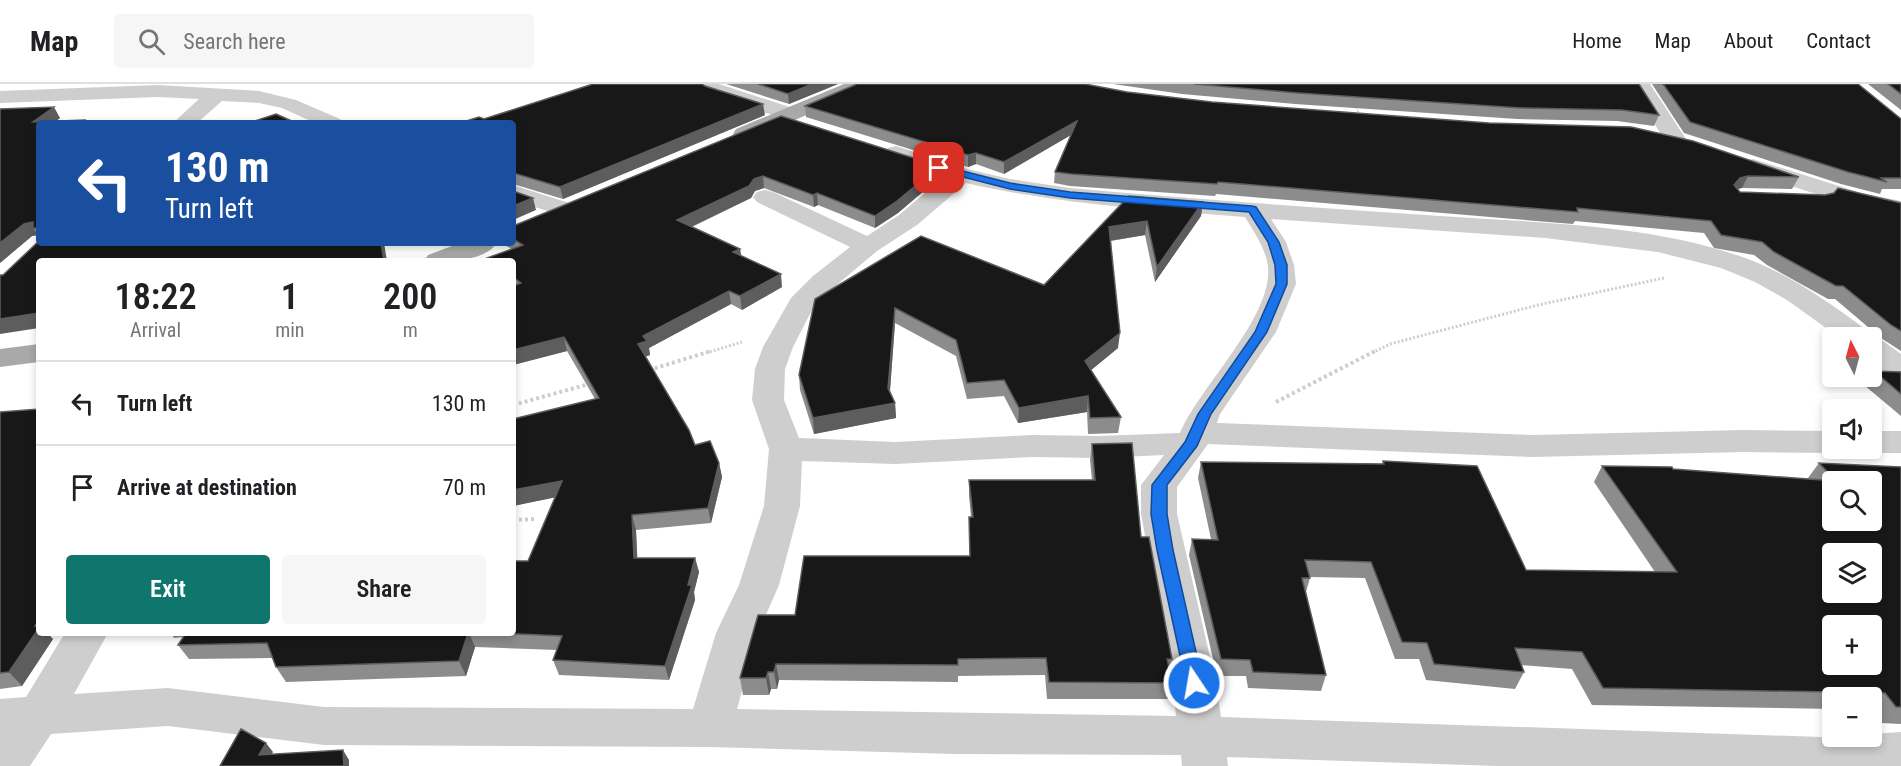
<!DOCTYPE html>
<meta charset="utf-8">
<style>
body{margin:0;font-family:"Roboto Condensed",sans-serif;background:#f6f6f6;color:#202124;height:100vh;display:flex;flex-direction:column;font-size:22px;white-space:nowrap}
*{box-sizing:border-box;margin:0}
p{font-size:20px;color:#757577}
.icon{flex:none;width:33px;height:33px;fill:none;stroke:currentColor;stroke-width:2;stroke-linecap:round;stroke-linejoin:round}
.map{position:relative;flex:1;overflow:hidden}
.details{position:absolute;left:36px;top:174px;width:480px;height:378px;display:flex;flex-direction:column;background:#fff;border-radius:6px;box-shadow:0 3px 9px #0003}
.details>*{flex:none}
.banner{position:absolute;left:36px;top:36px;width:480px;height:126px;border-radius:6px;box-shadow:0 3px 9px #0003;background:#1a4fa0;color:#fff;overflow:hidden}
.needle{width:39px;rotate:354deg}
.buttons{position:absolute;left:1822px;top:243px;display:grid;gap:12px}
.buttons a{display:grid;place-items:center;width:60px;height:60px;border-radius:6px;background:#fff;box-shadow:0 3px 9px #0003;font-size:30px}
.pin{position:absolute;display:grid;place-items:center;width:51px;height:51px;color:#fff;margin:-26px;border-radius:12px;box-shadow:0 3px 9px #0006}
.me{position:absolute;width:66px;margin:-33px;rotate:348deg;stroke-linejoin:round;filter:drop-shadow(0 0 4px #0008)}
.turn{display:flex;align-items:center;gap:21px;height:126px;padding:0 30px;font-size:27px}
.turn .icon{width:78px;height:78px;stroke-width:2.5}
.turn b{display:block;font-size:42px;line-height:51px}
.eta{display:flex;justify-content:space-evenly;align-items:center;height:102px;text-align:center}
.eta b{font-size:36px;font-weight:600;line-height:42px}
.button{display:flex;gap:12px;margin-top:auto;padding:12px 30px}
.button a{flex:1;height:69px;border-radius:6px;background:#0f766e;color:#fff;font-size:24px;font-weight:600;line-height:69px;text-align:center}
.button a+a{background:#f6f6f6;color:#202124}
ul{padding:0;list-style:none}
li{display:flex;align-items:center;gap:18px;height:84px;padding:0 30px;border-top:2px solid #e0e0e0}
li div{flex:1}
li b{display:block;font-size:22px}
li em{font-style:normal}
header{display:flex;align-items:center;gap:36px;box-sizing:border-box;height:84px;padding:0 30px;background:#fff;border-bottom:2px solid #e0e0e0}
header strong{font-size:28px}
nav{display:flex;gap:33px;margin-inline-start:auto;font-size:21px}
.search{width:420px;height:54px;background:#f6f6f6;display:flex;align-items:center;gap:15px;box-sizing:border-box;padding:0 21px;border-radius:6px;color:#757577;font-size:22px}
.map>svg:first-child{display:block}
</style>
<header>
<strong>Map</strong>
<div class="search"><svg class="icon" aria-label="search" viewBox="0 0 24 24"><circle cx="10" cy="10" r="6"/><path d="M15 15l6 6"/></svg>Search here</div>
<nav><a>Home</a><a>Map</a><a>About</a><a>Contact</a></nav>
</header>
<div class="map">
<svg width="1901" height="682" viewBox="0 0 1901 682">
<rect width="100%" height="100%" fill="#fff"/>
<g fill="none" stroke-linecap="round" stroke-linejoin="round">
<path stroke="#cecece" stroke-width="2" stroke-dasharray="2 2" stroke-linecap="butt" d="M 1355,19 L 1358,28 L 1364,32"/>
<path stroke="#cecece" stroke-width="3" stroke-dasharray="2 2" stroke-linecap="butt" d="M 706,269 L 742,258
M 1372,269 L 1390,260 L 1538,221 L 1664,194"/>
<path stroke="#cecece" stroke-width="4" stroke-dasharray="3 3" stroke-linecap="butt" d="M 649,286 L 711,267
M 1276,318 L 1375,267
M 513,321 L 589,300
M 513,436 L 537,435"/>
<path fill="#cecece" fill-rule="evenodd" d="M 693,0 L 719,0 L 799,26 L 802,30 L 799,34 L 792,36 L 785,34 C 766,29 703,14 693,0 Z
M 1630,0 L 1650,0 L 1686,55 L 1683,60 L 1675,61 L 1667,60 Z
M 158,1 L 259,7 L 296,16 L 340,35 L 344,39 L 315,39 L 282,24 L 259,19 L 222,17 L 197,39 L 173,39 L 199,15 L 158,13 L 0,19 L 0,7 Z
M 896,62 L 967,85 L 1010,95 L 1070,104 C 1194,115 1317,124 1440,132 C 1541,139 1663,140 1758,179 C 1798,196 1834,222 1869,248 L 1873,254 L 1883,257 L 1901,270 L 1901,294 L 1890,292 L 1872,278 L 1872,254 L 1840,254 L 1787,216 L 1755,198 L 1721,184 L 1658,168 L 1545,154 L 1271,135 L 1286,158 L 1294,181 L 1296,200 L 1276,248 L 1220,330 L 1217,339 L 1533,351 L 1743,346 L 1833,347 L 1833,364 L 1846,364 L 1833,369 L 1743,368 L 1533,373 L 1208,360 L 1177,403 L 1177,430 L 1216,599 L 1221,633 L 1821,653 L 1872,652 L 1872,650 L 1901,648 L 1901,682 L 1498,682 L 1227,673 L 1228,682 L 1182,682 L 1181,671 L 954,670 L 709,663 L 324,661 L 168,642 L 51,650 L 30,682 L 0,682 L 0,615 L 26,613 L 65,549 L 108,549 L 74,610 L 168,604 L 324,623 L 693,625 L 716,549 L 739,501 L 764,422 L 769,365 L 752,316 L 755,285 L 763,263 L 791,214 L 813,192 L 850,163 L 757,118 L 753,113 L 757,108 L 765,106 L 773,108 L 867,152 L 899,131 L 944,93 L 888,74 L 885,69 L 888,64 ZM 966,99 C 1057,120 1151,126 1245,133 C 1254,148 1266,165 1268,183 C 1273,233 1200,302 1180,349 L 1099,352 L 1033,351 L 895,358 L 799,354 L 784,316 L 785,285 L 793,263 L 813,224 L 833,204 L 877,167 L 917,141 ZM 1164,371 L 1141,401 L 1141,430 L 1172,599 L 1176,632 L 737,625 L 758,549 L 779,501 L 800,422 L 802,377 L 895,380 L 1033,373 L 1099,374 Z
M 1753,75 L 1861,109 L 1901,117 L 1901,131 L 1847,120 L 1745,87 L 1742,82 L 1745,77 Z
M 513,101 L 572,120 L 575,125 L 572,130 L 563,132 L 513,116 Z
M 1872,347 L 1901,347 L 1901,369 L 1872,369 L 1860,366 L 1872,364 Z"/>
<path fill="#a9a9a9" fill-rule="evenodd" d="M 844,0 L 871,0 L 868,4 L 752,55 L 744,56 L 736,55 L 733,50 L 736,45 Z
M 460,159 L 497,159 C 483,179 445,177 424,177 L 428,171 Z
M 39,260 L 39,278 L 0,283 L 0,265 Z"/>
</g>
<path fill="#8c8c8c" d="M 726,0 L 838,0 L 789,20 Z
M 1113,0 L 1639,0 L 1659,31 L 1654,42 L 1617,37 L 1517,35 L 1295,20 L 1182,10 Z
M 1652,0 L 1858,0 L 1901,35 L 1901,105 L 1882,105 L 1880,110 L 1841,100 L 1684,49 Z
M 1868,0 L 1901,0 L 1901,26 Z
M 705,2 L 765,31 L 563,115 L 513,100 L 513,39 L 484,35 Z
M 1127,8 L 1799,93 L 1792,105 L 1742,104 L 1737,105 L 1740,108 L 1901,119 L 1901,267 L 1881,254 L 1835,215 L 1828,215 L 1767,181 L 1754,171 L 1714,164 L 1704,149 L 1575,137 L 1573,140 L 1216,110 L 1215,112 L 1070,102 L 1054,99 L 1055,88 L 1071,51 L 1004,90 L 976,80 L 968,83 L 806,33 L 805,22 Z
M 0,25 L 60,34 L 56,37 L 86,36 L 87,39 L 39,39 L 39,153 L 38,151 L 32,152 L 0,179 Z
M 781,32 L 939,82 L 939,94 L 898,129 L 875,144 L 818,121 L 814,123 L 764,104 L 755,107 L 751,114 L 692,143 L 740,165 L 741,172 L 782,203 L 742,226 L 731,220 L 649,264 L 650,271 L 645,273 L 695,361 L 719,379 L 722,393 L 711,439 L 636,446 L 637,474 L 695,474 L 699,488 L 694,508 L 695,516 L 669,596 L 559,591 L 553,576 L 557,566 L 475,563 L 466,592 L 286,598 L 276,583 L 273,574 L 189,575 L 178,561 L 183,553 L 174,554 L 171,549 L 513,549 L 528,477 L 555,413 L 513,422 L 513,308 L 516,334 L 595,315 L 567,267 L 513,281 L 513,177 L 487,177 L 487,174 L 512,165 L 501,159 L 513,159 L 513,142 Z
M 1129,112 L 1203,118 L 1201,132 L 1155,198 L 1145,151 L 1111,157 L 1118,264 L 1091,286 L 1121,333 L 1118,349 L 1088,350 L 1087,328 L 1018,339 L 1004,312 L 967,315 L 956,272 L 895,239 L 890,307 L 895,319 L 896,334 L 814,350 L 800,306 L 799,291 L 815,215 L 1044,201 Z
M 1874,287 L 1901,288 L 1901,332 L 1864,301 L 1870,292 L 1872,292 L 1872,289 Z
M 0,328 L 50,552 L 53,555 L 22,602 L 0,605 Z
M 1092,360 L 1141,453 L 1172,575 L 1170,586 L 1172,599 L 1168,615 L 1047,615 L 1045,591 L 958,592 L 958,598 L 779,596 L 777,605 L 771,605 L 769,611 L 743,611 L 740,594 L 795,531 L 970,472 L 969,433 L 971,433 L 969,412 L 969,396 L 1092,396 L 1090,376 Z
M 1383,377 L 1526,486 L 1655,488 L 1594,398 L 1602,382 L 1673,385 L 1809,395 L 1808,394 L 1819,379 L 1901,383 L 1901,640 L 1881,639 L 1872,628 L 1872,614 L 1833,614 L 1833,625 L 1592,621 L 1572,585 L 1521,581 L 1524,588 L 1515,605 L 1426,596 L 1419,575 L 1395,575 L 1365,494 L 1310,493 L 1310,494 L 1306,508 L 1326,591 L 1321,607 L 1248,604 L 1246,592 L 1217,592 L 1189,471 L 1192,455 L 1211,455 L 1198,394 L 1201,378 L 1382,380 Z"/>
<path fill="#5d5d5d" d="M 812,0 L 838,0 L 789,20 L 788,10 Z
M 763,20 L 765,31 L 563,115 L 560,103 Z
M 54,23 L 60,34 L 53,39 L 33,38 Z
M 1077,37 L 1076,48 L 1004,90 L 1004,78 Z
M 976,69 L 976,80 L 968,83 L 968,71 Z
M 939,82 L 939,94 L 898,129 L 875,144 L 875,132 Z
M 763,92 L 764,104 L 755,107 L 751,114 L 680,148 L 677,136 L 754,95 Z
M 1748,92 L 1742,104 L 1733,106 L 1734,101 L 1740,94 Z
M 817,109 L 818,121 L 814,123 L 813,111 Z
M 533,114 L 536,126 L 513,136 L 513,122 Z
M 1203,118 L 1201,132 L 1155,198 L 1157,183 Z
M 1147,137 L 1145,151 L 1108,157 L 1109,143 Z
M 33,138 L 33,144 L 38,151 L 32,152 L 0,179 L 0,159 L 24,140 Z
M 381,159 L 384,159 L 387,177 L 384,177 Z
M 740,165 L 742,177 L 733,168 Z
M 781,190 L 782,203 L 742,226 L 740,212 Z
M 729,207 L 731,220 L 649,264 L 650,271 L 641,274 L 638,260 L 643,252 Z
M 895,224 L 895,239 L 889,319 L 888,304 Z
M 39,229 L 39,244 L 0,250 L 0,235 Z
M 1120,249 L 1118,264 L 1084,292 L 1085,277 Z
M 564,253 L 567,267 L 513,281 L 513,266 Z
M 513,308 L 518,349 L 513,332 Z
M 1088,312 L 1087,328 L 1018,339 L 1019,324 Z
M 895,319 L 896,334 L 814,350 L 813,334 Z
M 719,379 L 722,393 L 711,439 L 708,424 Z
M 562,397 L 567,411 L 513,422 L 513,406 Z
M 632,431 L 636,446 L 638,488 L 634,474 Z
M 695,474 L 699,488 L 694,508 L 695,516 L 669,596 L 665,582 L 688,501 Z
M 39,536 L 39,549 L 52,549 L 50,552 L 53,555 L 22,602 L 9,588 Z
M 468,549 L 469,549 L 475,563 L 466,592 L 459,577 Z
M 776,580 L 779,596 L 777,605 L 774,588 Z
M 768,588 L 771,605 L 769,611 L 766,594 Z
M 266,659 L 273,668 L 266,681 L 259,671 Z
M 343,666 L 349,676 L 349,682 L 344,682 Z"/>
<path fill="#181818" stroke="#5d5d5d" stroke-width="1.5" fill-rule="evenodd" d="M 593,0 L 702,0 L 705,2 L 763,20 L 560,103 L 513,89 L 513,39 L 460,39 L 479,33 L 484,35 Z
M 758,0 L 812,0 L 788,10 Z
M 857,0 L 1085,0 L 1127,8 L 1212,18 L 1489,39 L 1631,43 L 1693,57 L 1799,93 L 1748,92 L 1740,94 L 1734,101 L 1740,108 L 1825,111 L 1834,109 L 1838,104 L 1901,119 L 1901,247 L 1891,241 L 1843,202 L 1836,202 L 1774,168 L 1762,158 L 1721,151 L 1711,137 L 1577,124 L 1578,128 L 1218,98 L 1217,100 L 1071,90 L 1055,88 L 1077,37 L 1004,78 L 976,69 L 968,71 L 805,22 Z
M 1194,0 L 1639,0 L 1659,31 L 1622,26 L 1521,24 L 1298,9 Z
M 1663,0 L 1858,0 L 1901,35 L 1901,94 L 1881,94 L 1887,98 L 1848,88 L 1690,38 Z
M 1888,0 L 1901,0 L 1901,10 Z
M 54,23 L 33,38 L 86,36 L 81,39 L 39,39 L 39,144 L 33,144 L 33,138 L 24,140 L 0,159 L 0,25 Z
M 276,30 L 296,39 L 249,39 Z
M 781,32 L 939,82 L 897,117 L 875,132 L 817,109 L 813,111 L 763,92 L 754,95 L 749,102 L 677,136 L 740,165 L 733,168 L 781,190 L 740,212 L 729,207 L 643,252 L 647,257 L 638,260 L 689,346 L 695,361 L 710,357 L 719,379 L 708,424 L 632,431 L 634,474 L 695,474 L 688,501 L 692,501 L 665,582 L 553,576 L 562,552 L 497,549 L 513,549 L 513,477 L 528,477 L 562,397 L 513,406 L 513,332 L 513,335 L 599,314 L 564,253 L 513,266 L 513,202 L 521,199 L 513,193 L 513,177 L 490,177 L 487,174 L 523,161 L 513,155 L 513,142 Z
M 513,107 L 533,114 L 513,122 Z
M 1129,112 L 1203,118 L 1157,183 L 1147,137 L 1109,143 L 1120,249 L 1085,277 L 1121,333 L 1090,334 L 1088,312 L 1019,324 L 1004,296 L 967,299 L 956,256 L 895,224 L 888,304 L 895,319 L 813,334 L 799,291 L 815,215 L 921,152 L 1044,201 Z
M 39,157 L 39,159 L 381,159 L 384,177 L 39,177 L 39,229 L 0,235 L 0,191 L 3,191 Z
M 1874,287 L 1901,288 L 1901,310 Z
M 39,325 L 39,536 L 35,542 L 39,541 L 39,544 L 9,588 L 0,589 L 0,328 Z
M 1132,359 L 1141,453 L 1149,453 L 1172,575 L 1167,575 L 1172,599 L 1049,598 L 1046,574 L 958,575 L 958,581 L 776,580 L 774,588 L 768,588 L 766,594 L 740,594 L 758,531 L 795,531 L 804,472 L 970,472 L 969,433 L 973,433 L 969,396 L 1095,396 L 1092,360 Z
M 1383,377 L 1477,382 L 1526,486 L 1677,488 L 1602,382 L 1672,383 L 1673,385 L 1836,397 L 1819,379 L 1901,383 L 1901,623 L 1896,623 L 1885,609 L 1603,604 L 1582,568 L 1515,564 L 1524,588 L 1434,580 L 1427,559 L 1402,558 L 1371,478 L 1305,476 L 1310,494 L 1302,494 L 1326,591 L 1253,588 L 1250,576 L 1221,575 L 1192,455 L 1218,456 L 1201,378 L 1384,380 ZM 1833,398 L 1872,398 L 1872,436 L 1833,436 ZM 1833,470 L 1872,470 L 1872,508 L 1833,508 ZM 1833,542 L 1872,542 L 1872,580 L 1833,580 Z
M 186,549 L 468,549 L 459,577 L 276,583 L 267,559 L 178,561 Z
M 241,645 L 266,659 L 259,671 L 343,666 L 344,682 L 220,682 Z"/>
<path fill="#1a73e8" stroke="#114b97" stroke-width="1.5" d="M 939,81 L 1010,99 L 1070,108 L 1252,122 L 1256,123 L 1279,158 L 1287,181 L 1287,200 L 1267,248 L 1211,330 L 1197,362 L 1167,401 L 1167,430 L 1173,466 L 1203,599 L 1201,604 L 1194,606 L 1188,604 L 1186,599 L 1157,466 L 1151,430 L 1152,401 L 1185,358 L 1198,330 L 1255,248 L 1276,200 L 1275,181 L 1268,158 L 1249,128 L 1070,114 L 1010,105 L 936,86 L 934,84 Z"/>
</svg>
<div class="buttons">
<a><svg class="needle" viewBox="-14 -14 28 28"><path d="M0-13l5 13h-10z" fill="#e53935"/><path d="M0 13l5-13h-10z" fill="#757577"/></svg></a>
<a><svg class="icon" aria-label="sound" viewBox="0 0 24 24"><path d="M4 9h4l5-4v14l-5-4H4zM17 9q2 3 0 6"/></svg></a>
<a><svg class="icon" aria-label="search" viewBox="0 0 24 24"><circle cx="10" cy="10" r="6"/><path d="M15 15l6 6"/></svg></a>
<a><svg class="icon" aria-label="layers" viewBox="0 0 24 24"><path d="M12 4l9 5-9 5-9-5zM3 14l9 5 9-5"/></svg></a>
<a>+</a>
<a>−</a>
</div>
<div class="pin" style="left:939px;top:84px;background:#d93025"><svg class="icon" aria-label="arrive" viewBox="0 0 24 24"><path d="M6 21V4h12l-3 4 3 4H6"/></svg></div>
<svg class="me" style="left:1194px;top:599px" viewBox="-20 -20 40 40"><circle r="17" fill="#1a73e8" stroke="#fff" stroke-width="3"/><path d="M0-11L8 9 0 5-8 9z" fill="#fff"/></svg>
<div class="banner">
<div class="turn"><svg class="icon" aria-label="left" viewBox="0 0 24 24"><path d="M17 20v-9H6M10 6l-5 5 5 5"/></svg><div><b>130 m</b>Turn left</div></div>
</div>
<section class="details">
<div class="eta">
<div><b>18:22</b><p>Arrival</p></div>
<div><b>1</b><p>min</p></div>
<div><b>200</b><p>m</p></div>
</div>
<ul>
<li><svg class="icon" aria-label="left" viewBox="0 0 24 24"><path d="M17 20v-9H6M10 6l-5 5 5 5"/></svg><div><b>Turn left</b></div><em>130 m</em></li>
<li><svg class="icon" aria-label="arrive" viewBox="0 0 24 24"><path d="M6 21V4h12l-3 4 3 4H6"/></svg><div><b>Arrive at destination</b></div><em>70 m</em></li>
</ul>
<div class="button"><a>Exit</a><a>Share</a></div>
</section>
</div>
